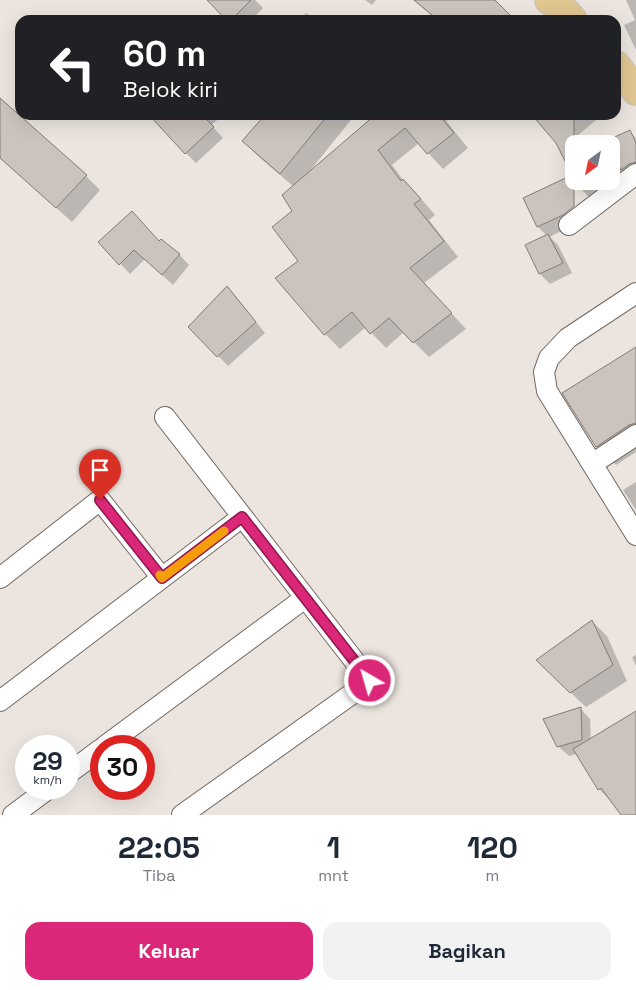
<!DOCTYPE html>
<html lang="id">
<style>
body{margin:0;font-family:"Space Grotesk",sans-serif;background:#f2f2f3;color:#1f2937;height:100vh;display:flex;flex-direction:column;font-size:19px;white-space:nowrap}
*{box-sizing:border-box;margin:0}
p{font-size:16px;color:#747a83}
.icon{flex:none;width:28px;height:28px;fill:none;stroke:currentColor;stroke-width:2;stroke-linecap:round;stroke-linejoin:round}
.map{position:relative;height:815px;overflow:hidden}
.side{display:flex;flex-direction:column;background:#fff;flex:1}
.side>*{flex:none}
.banner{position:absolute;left:15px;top:15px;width:606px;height:105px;border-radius:15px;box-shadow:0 5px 20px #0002;background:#202124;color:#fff;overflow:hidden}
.needle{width:32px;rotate:213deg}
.controls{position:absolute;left:565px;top:135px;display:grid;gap:10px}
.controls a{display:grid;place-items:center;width:55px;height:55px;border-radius:10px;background:#fff;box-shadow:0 5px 20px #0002;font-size:25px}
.speed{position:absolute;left:15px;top:735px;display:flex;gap:10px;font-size:25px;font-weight:700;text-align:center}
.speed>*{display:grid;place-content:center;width:65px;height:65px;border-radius:50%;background:#fff;box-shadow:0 5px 20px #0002;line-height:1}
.speed small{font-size:12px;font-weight:400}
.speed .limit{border:8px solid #d22;background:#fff;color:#111}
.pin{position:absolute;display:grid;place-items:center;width:42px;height:42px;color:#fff;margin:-51px -21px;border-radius:50% 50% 50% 0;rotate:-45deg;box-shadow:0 0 5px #0007}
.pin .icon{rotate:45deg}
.me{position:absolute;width:55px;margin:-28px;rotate:322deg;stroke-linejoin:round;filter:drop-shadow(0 0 4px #0008)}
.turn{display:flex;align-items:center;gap:18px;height:105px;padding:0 25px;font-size:22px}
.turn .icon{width:65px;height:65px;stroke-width:2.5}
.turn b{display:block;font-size:35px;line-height:42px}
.eta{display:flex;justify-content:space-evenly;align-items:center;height:85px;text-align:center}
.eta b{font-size:30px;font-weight:600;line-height:35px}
.action{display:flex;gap:10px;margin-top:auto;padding:10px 25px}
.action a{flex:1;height:58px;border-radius:15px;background:#db2777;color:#fff;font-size:20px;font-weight:600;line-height:58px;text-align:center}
.action a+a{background:#f2f2f3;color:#1f2937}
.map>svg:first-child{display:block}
</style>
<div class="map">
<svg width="636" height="815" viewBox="0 0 636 815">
<rect width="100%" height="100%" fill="#ece5df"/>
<path fill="#0003" d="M 208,0 L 255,0 L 263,8 L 251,20 L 228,20 Z
M 365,0 L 376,0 L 372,5 Z
M 413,0 L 483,0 L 513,20 L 426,20 L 431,15 Z
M 626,0 L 636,0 L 636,50 L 624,25 L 635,20 Z
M 306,13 L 317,20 L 301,20 Z
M 0,109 L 86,176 L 100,190 L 72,222 L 0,158 Z
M 167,115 L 219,115 L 221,117 L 211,125 L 223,138 L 196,163 L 186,153 Z
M 266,115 L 355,115 L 309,172 L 310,172 L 377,115 L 443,115 L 448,120 L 446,121 L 468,148 L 443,169 L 419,143 L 392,165 L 403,180 L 418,195 L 435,215 L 429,220 L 458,257 L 424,283 L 466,329 L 429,357 L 404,332 L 386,348 L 366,327 L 340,349 L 325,334 L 300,261 L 293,212 L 294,187 L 258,156 L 243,141 Z
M 534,115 L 602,115 L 563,148 Z
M 629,132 L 636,138 L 636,177 L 590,198 L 580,188 L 576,181 L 611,181 L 611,144 L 605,144 Z
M 557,198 L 570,226 L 550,237 L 558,245 L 572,273 L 550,284 L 540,274 L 526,246 L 547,236 L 538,227 L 525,199 Z
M 100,242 L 160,242 L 179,254 L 189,265 L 173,285 L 145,259 L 130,274 Z
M 227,288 L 237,298 L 265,333 L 228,366 L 190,327 Z
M 636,349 L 636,452 L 616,465 L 597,447 L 564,393 Z
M 636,482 L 636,510 L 623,490 Z
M 592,621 L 607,636 L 627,681 L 586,707 L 552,675 Z
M 636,655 L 636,666 L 632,657 Z
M 580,708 L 590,719 L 591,740 L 636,713 L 636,815 L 622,815 L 610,800 L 599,789 L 577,754 L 569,756 L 558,746 Z"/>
<path fill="#cbc4be" stroke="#827b76" d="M 207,0 L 251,0 L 231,20 L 226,20 Z
M 414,0 L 495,0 L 515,20 L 438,20 Z
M 0,98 L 87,175 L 56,208 L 0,158 Z
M 149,115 L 202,115 L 214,127 L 185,154 Z
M 265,115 L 328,115 L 280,174 L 242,141 Z
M 375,115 L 439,115 L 454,133 L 427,154 L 405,128 L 378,150 L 401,181 L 403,179 L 421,199 L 414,204 L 444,241 L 410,268 L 452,313 L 413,343 L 389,318 L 370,334 L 352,312 L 324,335 L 275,278 L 298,261 L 272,227 L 292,211 L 282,195 Z
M 532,115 L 574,115 L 574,206 L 563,215 L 537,227 L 523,198 L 572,175 L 556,143 Z
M 630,130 L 636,143 L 636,162 L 629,164 L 621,170 L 611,151 L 611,144 L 608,144 L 606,141 Z
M 132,211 L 159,241 L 161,239 L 180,254 L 162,275 L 134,250 L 119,265 L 98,242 Z
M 548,234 L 563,263 L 539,274 L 525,245 Z
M 227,286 L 256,322 L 217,357 L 188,327 Z
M 636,347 L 636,423 L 629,425 L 596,447 L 562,393 Z
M 592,620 L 613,665 L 570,693 L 536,660 Z
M 581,707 L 582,740 L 557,747 L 543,719 Z
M 636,711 L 636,815 L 621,815 L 601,788 L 598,790 L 573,749 Z"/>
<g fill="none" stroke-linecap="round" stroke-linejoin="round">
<g stroke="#6f6964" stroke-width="22">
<path id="street" d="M 569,225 L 636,174
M 636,293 L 568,338 L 549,358 L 544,372 L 547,391 L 636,535
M 165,417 L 370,681 L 182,815
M 592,464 L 636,435
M 0,578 L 100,500 L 162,578
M 0,701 L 242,517
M 105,746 L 305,598
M 69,773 L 101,749
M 13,815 L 48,789"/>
</g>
<g stroke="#c5c4c4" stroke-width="30">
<path id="primary" d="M 549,0 L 567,13 L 573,20
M 616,65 L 636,91"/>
</g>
<use href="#street" stroke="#fff" stroke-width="20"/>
<use href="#primary" stroke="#e0c691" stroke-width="28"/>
</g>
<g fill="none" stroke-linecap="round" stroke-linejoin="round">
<g stroke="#8e194d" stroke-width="12">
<path id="route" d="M 100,500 L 162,578 L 242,517 L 370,681"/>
</g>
<use href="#route" stroke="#db2777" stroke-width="9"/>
<path stroke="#f59e0b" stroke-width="9" d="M 160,575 L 162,578 L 224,531"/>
</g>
</svg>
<div class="controls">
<a><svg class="needle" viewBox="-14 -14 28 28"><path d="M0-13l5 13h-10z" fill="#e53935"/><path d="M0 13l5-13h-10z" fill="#747a83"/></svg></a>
</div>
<div class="speed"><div>29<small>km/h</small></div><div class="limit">30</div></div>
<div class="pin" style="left:100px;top:500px;background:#d93025"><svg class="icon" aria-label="arrive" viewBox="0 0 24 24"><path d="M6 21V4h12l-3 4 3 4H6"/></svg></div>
<svg class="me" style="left:370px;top:681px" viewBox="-20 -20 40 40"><circle r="17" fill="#db2777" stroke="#fff" stroke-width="3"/><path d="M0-11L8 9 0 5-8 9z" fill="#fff"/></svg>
<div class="banner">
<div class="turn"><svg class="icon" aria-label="left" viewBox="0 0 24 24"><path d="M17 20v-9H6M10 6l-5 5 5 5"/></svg><div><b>60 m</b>Belok kiri</div></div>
</div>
</div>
<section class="side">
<div class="eta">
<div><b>22:05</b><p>Tiba</p></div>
<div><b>1</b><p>mnt</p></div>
<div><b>120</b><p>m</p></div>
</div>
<div class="action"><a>Keluar</a><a>Bagikan</a></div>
</section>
